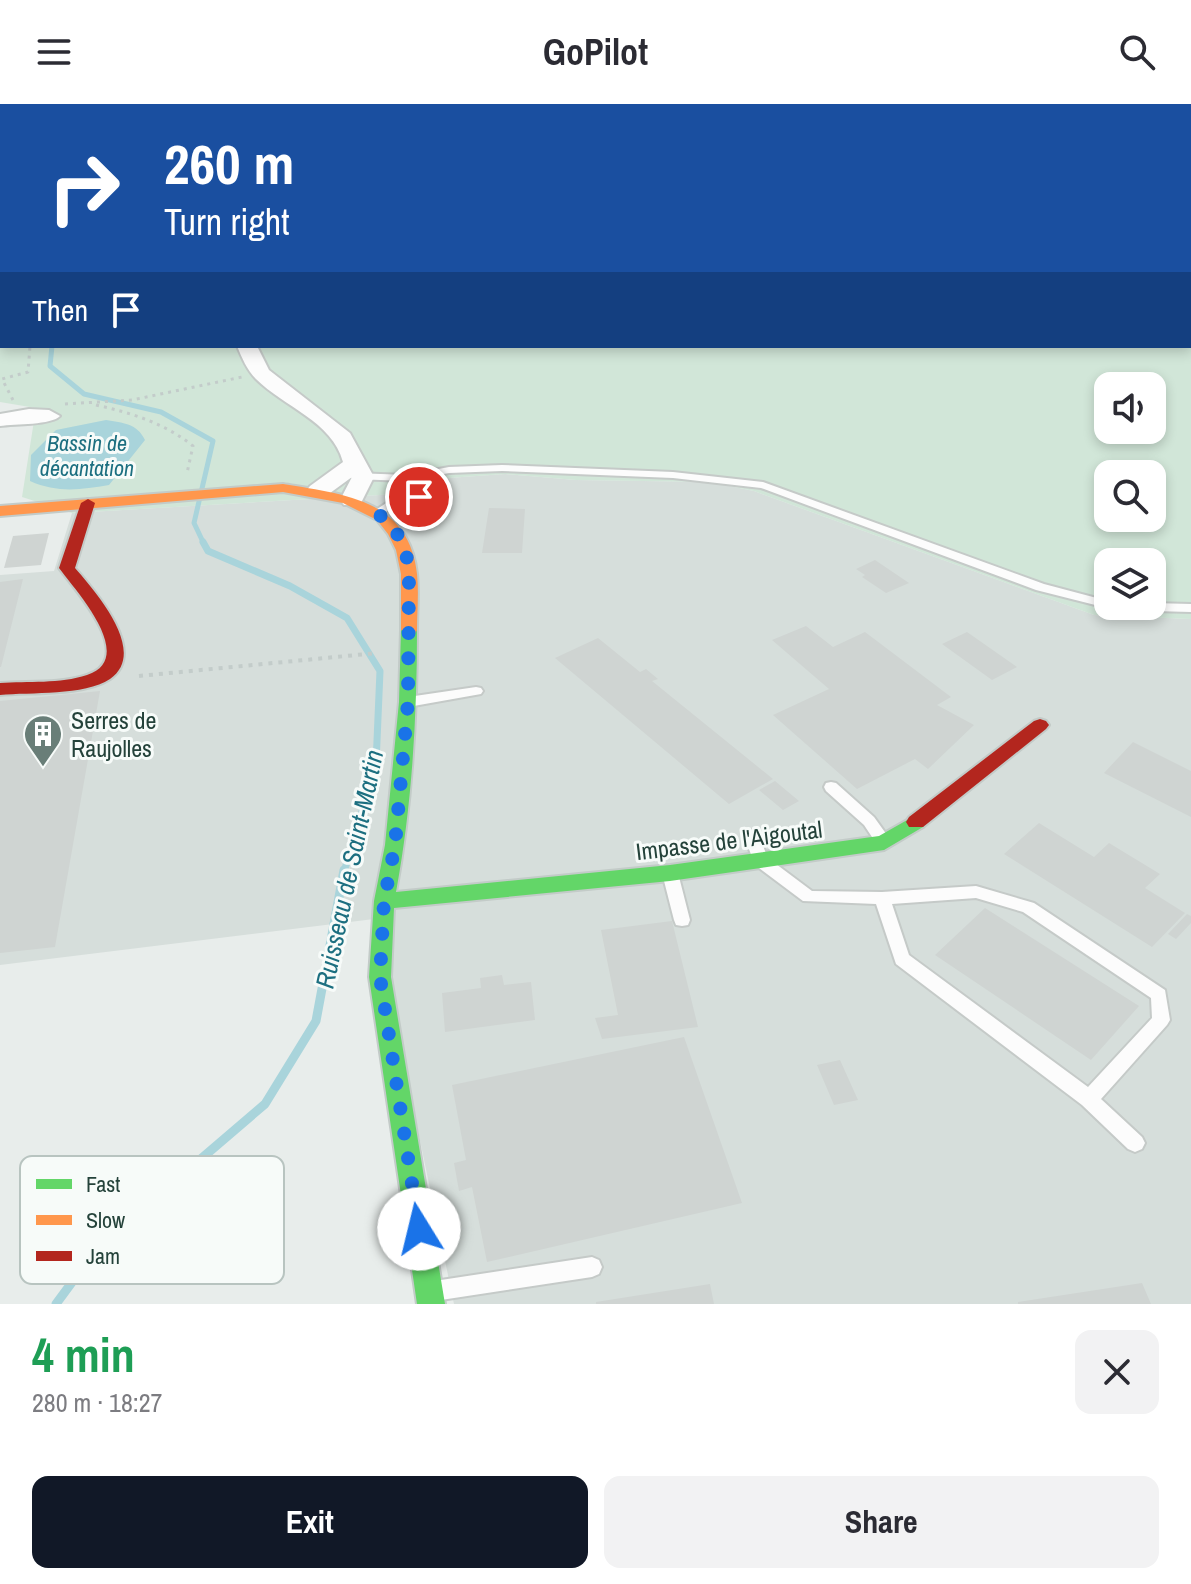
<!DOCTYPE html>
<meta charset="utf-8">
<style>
body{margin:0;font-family:"Archivo Narrow",sans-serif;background:#f2f2f3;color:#2b2b33;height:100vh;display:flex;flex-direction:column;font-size:30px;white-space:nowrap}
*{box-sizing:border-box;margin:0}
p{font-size:26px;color:#7c7c81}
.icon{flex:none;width:44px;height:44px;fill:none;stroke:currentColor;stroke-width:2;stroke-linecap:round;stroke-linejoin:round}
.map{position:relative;height:1200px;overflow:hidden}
.panel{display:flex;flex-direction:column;background:#fff;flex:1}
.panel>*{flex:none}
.banner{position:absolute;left:0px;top:0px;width:1192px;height:244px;box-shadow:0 4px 12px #0003;background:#1a4fa0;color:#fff;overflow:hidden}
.buttons{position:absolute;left:1094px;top:268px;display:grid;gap:16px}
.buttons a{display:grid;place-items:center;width:72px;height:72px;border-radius:16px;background:#fff;box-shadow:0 4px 12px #0003;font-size:40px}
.pin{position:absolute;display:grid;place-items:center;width:68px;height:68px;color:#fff;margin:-34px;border:4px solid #fff;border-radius:50%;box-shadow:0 2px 8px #0007}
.me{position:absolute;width:88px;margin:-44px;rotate:351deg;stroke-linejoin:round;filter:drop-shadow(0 0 6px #0008)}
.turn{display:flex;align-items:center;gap:28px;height:168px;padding:0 32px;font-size:36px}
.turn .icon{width:104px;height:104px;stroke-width:2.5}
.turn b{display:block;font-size:56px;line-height:68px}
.then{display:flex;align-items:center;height:76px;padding:0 32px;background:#0003;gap:16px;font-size:30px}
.round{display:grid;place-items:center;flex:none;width:84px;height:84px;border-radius:16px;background:#f2f2f3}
.head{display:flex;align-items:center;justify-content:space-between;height:136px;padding:0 32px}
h1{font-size:48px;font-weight:800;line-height:60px;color:#1e9e55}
.button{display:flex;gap:16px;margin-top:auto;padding:16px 32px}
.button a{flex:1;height:92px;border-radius:16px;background:#111827;color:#fff;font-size:32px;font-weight:800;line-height:92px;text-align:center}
.button a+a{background:#f2f2f3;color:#2b2b33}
header{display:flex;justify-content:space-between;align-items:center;height:104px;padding:0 32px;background:#fff;font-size:36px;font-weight:800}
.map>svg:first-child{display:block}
</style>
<header><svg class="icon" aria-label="menu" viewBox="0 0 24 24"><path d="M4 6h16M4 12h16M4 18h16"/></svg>GoPilot<svg class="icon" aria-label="search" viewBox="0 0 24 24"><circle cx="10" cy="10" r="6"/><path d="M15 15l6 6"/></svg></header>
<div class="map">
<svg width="1191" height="1200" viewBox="0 0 1191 1200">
<rect width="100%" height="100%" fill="#e8edeb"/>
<path fill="#d6dedb" d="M 505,370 L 576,376 L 710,378 L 754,387 L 1094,511 L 1191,515 L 1191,1200 L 454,1200 L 374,815 L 0,861 L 0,471 L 54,467 L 72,409 L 397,390 L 402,384 L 448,374 Z"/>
<path fill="#d1e6d8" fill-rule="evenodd" d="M 0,0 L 1191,0 L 1191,515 L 1094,511 L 754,387 L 710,378 L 576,376 L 505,370 L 448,374 L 402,384 L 397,390 L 72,409 L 22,393 L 36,304 L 0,298 ZM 2,2 L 1190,2 L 1190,242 L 2,242 ZM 1108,282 L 1152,282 L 1152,326 L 1108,326 ZM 1108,370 L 1152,370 L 1152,414 L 1108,414 ZM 1108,458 L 1152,458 L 1152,502 L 1108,502 Z"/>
<path fill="#a9d4db" d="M 106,316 C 123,319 137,319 145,336 L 109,381 C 80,386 57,389 30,377 L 31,351 L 56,326 Z"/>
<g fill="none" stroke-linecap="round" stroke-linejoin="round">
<path stroke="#a9d4db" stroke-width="4" d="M 83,0 L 86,2"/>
<path stroke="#a9d4db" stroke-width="5" d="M 52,242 L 50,262 L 84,290 L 161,308 L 213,337 L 194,419 L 204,440"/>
<path stroke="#a9d4db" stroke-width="7" d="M 203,438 L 208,447 L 290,482 L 347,514 L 380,567 L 376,660 L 344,768"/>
<path stroke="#a9d4db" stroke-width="9" d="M 56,1200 L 98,1143 L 265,1000 L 316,917 L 344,766"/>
</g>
<path fill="#cfd4d2" d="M 489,404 L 525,405 L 522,449 L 482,449 Z
M 49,429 L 41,461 L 4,464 L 13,432 Z
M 875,456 L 909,479 L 886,489 L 862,473 L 865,471 L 856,465 Z
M 23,475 L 1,563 L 0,563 L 0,478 Z
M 806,522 L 833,543 L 865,528 L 951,593 L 937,601 L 974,621 L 928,665 L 915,655 L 857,685 L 773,611 L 829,585 L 772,536 Z
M 967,528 L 1017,563 L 992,576 L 942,540 Z
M 598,534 L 640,568 L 646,565 L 658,575 L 652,577 L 773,675 L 729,700 L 555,554 Z
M 100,587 L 55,843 L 0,849 L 0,597 Z
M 1133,638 L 1191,667 L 1191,713 L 1104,669 Z
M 775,677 L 799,697 L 783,706 L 759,686 Z
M 1039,719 L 1094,753 L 1109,739 L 1160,770 L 1145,784 L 1185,809 L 1152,843 L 1004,750 Z
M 985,804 L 1139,902 L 1091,956 L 935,851 Z
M 1187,810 L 1191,812 L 1191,819 L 1176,835 L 1168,830 Z
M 672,817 L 698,923 L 602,935 L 595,914 L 618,911 L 601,826 Z
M 502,871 L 504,881 L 531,878 L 535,916 L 445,928 L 442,889 L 481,884 L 480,874 Z
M 684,933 L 742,1099 L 487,1158 L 472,1083 L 459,1087 L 454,1059 L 466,1056 L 452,981 Z
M 840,956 L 858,996 L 834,1001 L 817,961 Z
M 1142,1179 L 1151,1200 L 1018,1200 L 1018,1198 Z
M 710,1180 L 714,1200 L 596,1200 L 596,1198 Z"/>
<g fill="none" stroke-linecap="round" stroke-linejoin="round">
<g stroke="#c5cac8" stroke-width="4">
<path id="lane" d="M 298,0 L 304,0 L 306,2 L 298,2 Z
M 332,0 L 338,0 L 340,2 L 332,2 Z
M 400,0 L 407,0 L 409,2 L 401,2 Z
M 502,361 L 673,368 L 763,378 L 1044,480 L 1108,497 L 1108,502 L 1152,502 L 1152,499 L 1191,500 L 1191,508 L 1115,506 L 1036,486 L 761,384 L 673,374 L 502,367 L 449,369 L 407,377 L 354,375 L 348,372 L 354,369 L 407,371 L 449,363 Z
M 419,390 L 423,391 L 423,395 L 401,399 L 377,413 L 371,409 L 394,394 Z
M 476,583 L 481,584 L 483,587 L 481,590 L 408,603 L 401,598 L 408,593 Z
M 831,678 L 836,679 L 874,713 L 892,738 L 890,742 L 878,742 L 864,721 L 826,687 L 824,683 L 826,679 Z
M 752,726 L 757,728 L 768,754 L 812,787 L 882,788 L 976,782 L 1034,799 L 1165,886 L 1170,916 L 1167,921 L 1101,995 L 1142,1033 L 1145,1039 L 1142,1045 L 1135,1048 L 1128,1045 L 1082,1001 L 896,860 L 876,800 L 803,797 L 755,761 L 744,732 L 747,728 ZM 976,794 L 1023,808 L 1151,894 L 1152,914 L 1088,983 L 909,851 L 892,800 Z
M 670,763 L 676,765 L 678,769 L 690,816 L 688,821 L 682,822 L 676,821 L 674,816 L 662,769 L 664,765 Z
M 592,1153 L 599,1156 L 602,1163 L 599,1170 L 592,1173 L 441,1196 L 434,1193 L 431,1186 L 434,1179 L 441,1176 Z"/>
</g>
<g stroke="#c5cac8" stroke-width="4">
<path id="street" d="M 413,0 L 427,0 L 427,2 L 413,2 Z
M 237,242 L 257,242 L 269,266 L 350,329 L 374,373 L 360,401 L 344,401 L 340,396 L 352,373 L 326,392 L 310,392 L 306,387 L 310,382 L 343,358 C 332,317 284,303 256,275 C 247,266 242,254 237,242 Z
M 29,305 L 49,306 L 60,312 C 52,321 15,320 0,322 L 0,310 Z"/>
</g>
<g stroke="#c3cbc8" stroke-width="4">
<path id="fast" d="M 409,521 L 417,526 C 417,613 412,702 396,788 L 670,761 L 879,732 L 916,711 L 923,713 L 926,718 L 923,723 L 884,746 L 670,777 L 394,804 L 391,873 L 445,1200 L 417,1200 L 369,873 L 374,797 L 385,741 L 399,598 L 401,526 Z"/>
</g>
<g stroke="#c3cbc8" stroke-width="4">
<path id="slow" d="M 283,380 C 343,390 409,395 417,470 C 419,489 417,508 417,526 L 415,530 L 409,531 L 401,526 L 401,470 L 396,446 L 388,430 L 377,416 L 343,399 L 283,388 L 0,412 L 0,402 Z"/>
</g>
<g stroke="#c3cbc8" stroke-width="4">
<path id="jam" d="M 88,395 L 95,399 L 75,464 C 95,487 149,548 110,575 C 84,592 31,588 0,591 L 0,579 C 28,577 60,580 87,571 C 138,554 76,487 59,464 L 81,399 Z
M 1040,615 L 1046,617 L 1049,621 L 1046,625 L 923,723 L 909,723 L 906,718 L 909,713 L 1034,617 Z"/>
</g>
<path stroke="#c3ccca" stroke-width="3" stroke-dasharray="3 5" stroke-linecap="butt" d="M 717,242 L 734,242
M 13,296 L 2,275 L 28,268 L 30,242
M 65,300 L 132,296 L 242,273
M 96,301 C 132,309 164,319 193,342 L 187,369"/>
<path stroke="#c3ccca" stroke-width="4" stroke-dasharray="4 6" stroke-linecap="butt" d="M 139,572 L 377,549"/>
<use href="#lane" fill="#fcfcfc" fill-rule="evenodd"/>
<use href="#street" fill="#fcfcfc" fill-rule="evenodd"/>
<use href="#fast" fill="#63d668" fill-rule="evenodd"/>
<use href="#slow" fill="#ff974d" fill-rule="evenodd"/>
<use href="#jam" fill="#b3261e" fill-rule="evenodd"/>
</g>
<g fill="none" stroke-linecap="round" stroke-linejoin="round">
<path stroke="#1a73e8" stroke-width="14" stroke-dasharray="0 25.2" d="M 419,393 L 398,396 L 377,409 C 399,426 407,443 409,470 L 408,598 L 395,741 L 384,797 L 380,873 L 419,1125"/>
</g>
<defs>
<g id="building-pin" transform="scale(2)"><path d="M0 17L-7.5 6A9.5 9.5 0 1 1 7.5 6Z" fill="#697e78" stroke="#f7fbf9"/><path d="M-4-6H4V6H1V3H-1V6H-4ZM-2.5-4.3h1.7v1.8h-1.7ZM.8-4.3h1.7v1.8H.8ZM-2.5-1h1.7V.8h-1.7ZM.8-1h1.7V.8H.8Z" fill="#fff"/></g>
</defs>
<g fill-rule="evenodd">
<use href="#building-pin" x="43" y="630"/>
</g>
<g text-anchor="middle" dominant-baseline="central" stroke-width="6" stroke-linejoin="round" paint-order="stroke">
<g font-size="22" font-style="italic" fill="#1c6f80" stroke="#f7fbf9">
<text x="87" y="339">Bassin de<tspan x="87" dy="25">décantation</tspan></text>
</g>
<g font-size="24" fill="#24423a" stroke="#f7fbf9" text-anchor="start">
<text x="71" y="616">Serres de<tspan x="71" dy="28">Raujolles</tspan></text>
</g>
<g font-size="24" fill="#24423a" stroke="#f7fbf9">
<text transform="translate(729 736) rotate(-7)">Impasse de l'Aigoutal</text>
</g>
<g font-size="26" font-style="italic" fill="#1c6f80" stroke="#f7fbf9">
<text transform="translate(349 765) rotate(-78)">Ruisseau de Saint-Martin</text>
</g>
</g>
<rect x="20" y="1052" width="264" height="128" rx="12" fill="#f7fbf9" stroke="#b8c4c0" stroke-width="2"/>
<rect x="36" y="1075" width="36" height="10" fill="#63d668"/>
<rect x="36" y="1111" width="36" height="10" fill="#ff974d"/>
<rect x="36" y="1147" width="36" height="10" fill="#b3261e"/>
<g font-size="22" fill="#24423a">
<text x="86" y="1088">Fast</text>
<text x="86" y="1124">Slow</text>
<text x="86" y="1160">Jam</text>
</g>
</svg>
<div class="buttons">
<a><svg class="icon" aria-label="sound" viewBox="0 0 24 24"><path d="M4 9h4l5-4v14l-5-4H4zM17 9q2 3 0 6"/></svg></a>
<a><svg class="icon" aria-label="search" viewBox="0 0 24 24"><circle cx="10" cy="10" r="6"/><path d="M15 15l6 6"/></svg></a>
<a><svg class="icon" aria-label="layers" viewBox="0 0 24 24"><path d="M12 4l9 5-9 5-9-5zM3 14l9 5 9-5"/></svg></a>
</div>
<div class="pin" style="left:419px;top:393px;background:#d93025"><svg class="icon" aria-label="arrive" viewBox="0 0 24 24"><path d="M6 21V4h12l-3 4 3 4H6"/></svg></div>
<svg class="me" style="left:419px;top:1125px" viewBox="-20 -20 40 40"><circle r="19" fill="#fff"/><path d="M0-13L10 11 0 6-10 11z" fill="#1a73e8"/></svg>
<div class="banner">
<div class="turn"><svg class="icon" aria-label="right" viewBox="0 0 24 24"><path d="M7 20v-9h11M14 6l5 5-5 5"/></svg><div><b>260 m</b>Turn right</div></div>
<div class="then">Then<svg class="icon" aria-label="arrive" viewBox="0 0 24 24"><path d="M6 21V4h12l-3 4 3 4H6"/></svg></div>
</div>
</div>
<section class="panel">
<div class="head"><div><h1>4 min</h1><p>280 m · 18:27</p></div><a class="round"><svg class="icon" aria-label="close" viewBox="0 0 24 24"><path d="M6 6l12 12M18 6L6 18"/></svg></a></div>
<div class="button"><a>Exit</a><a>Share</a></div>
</section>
